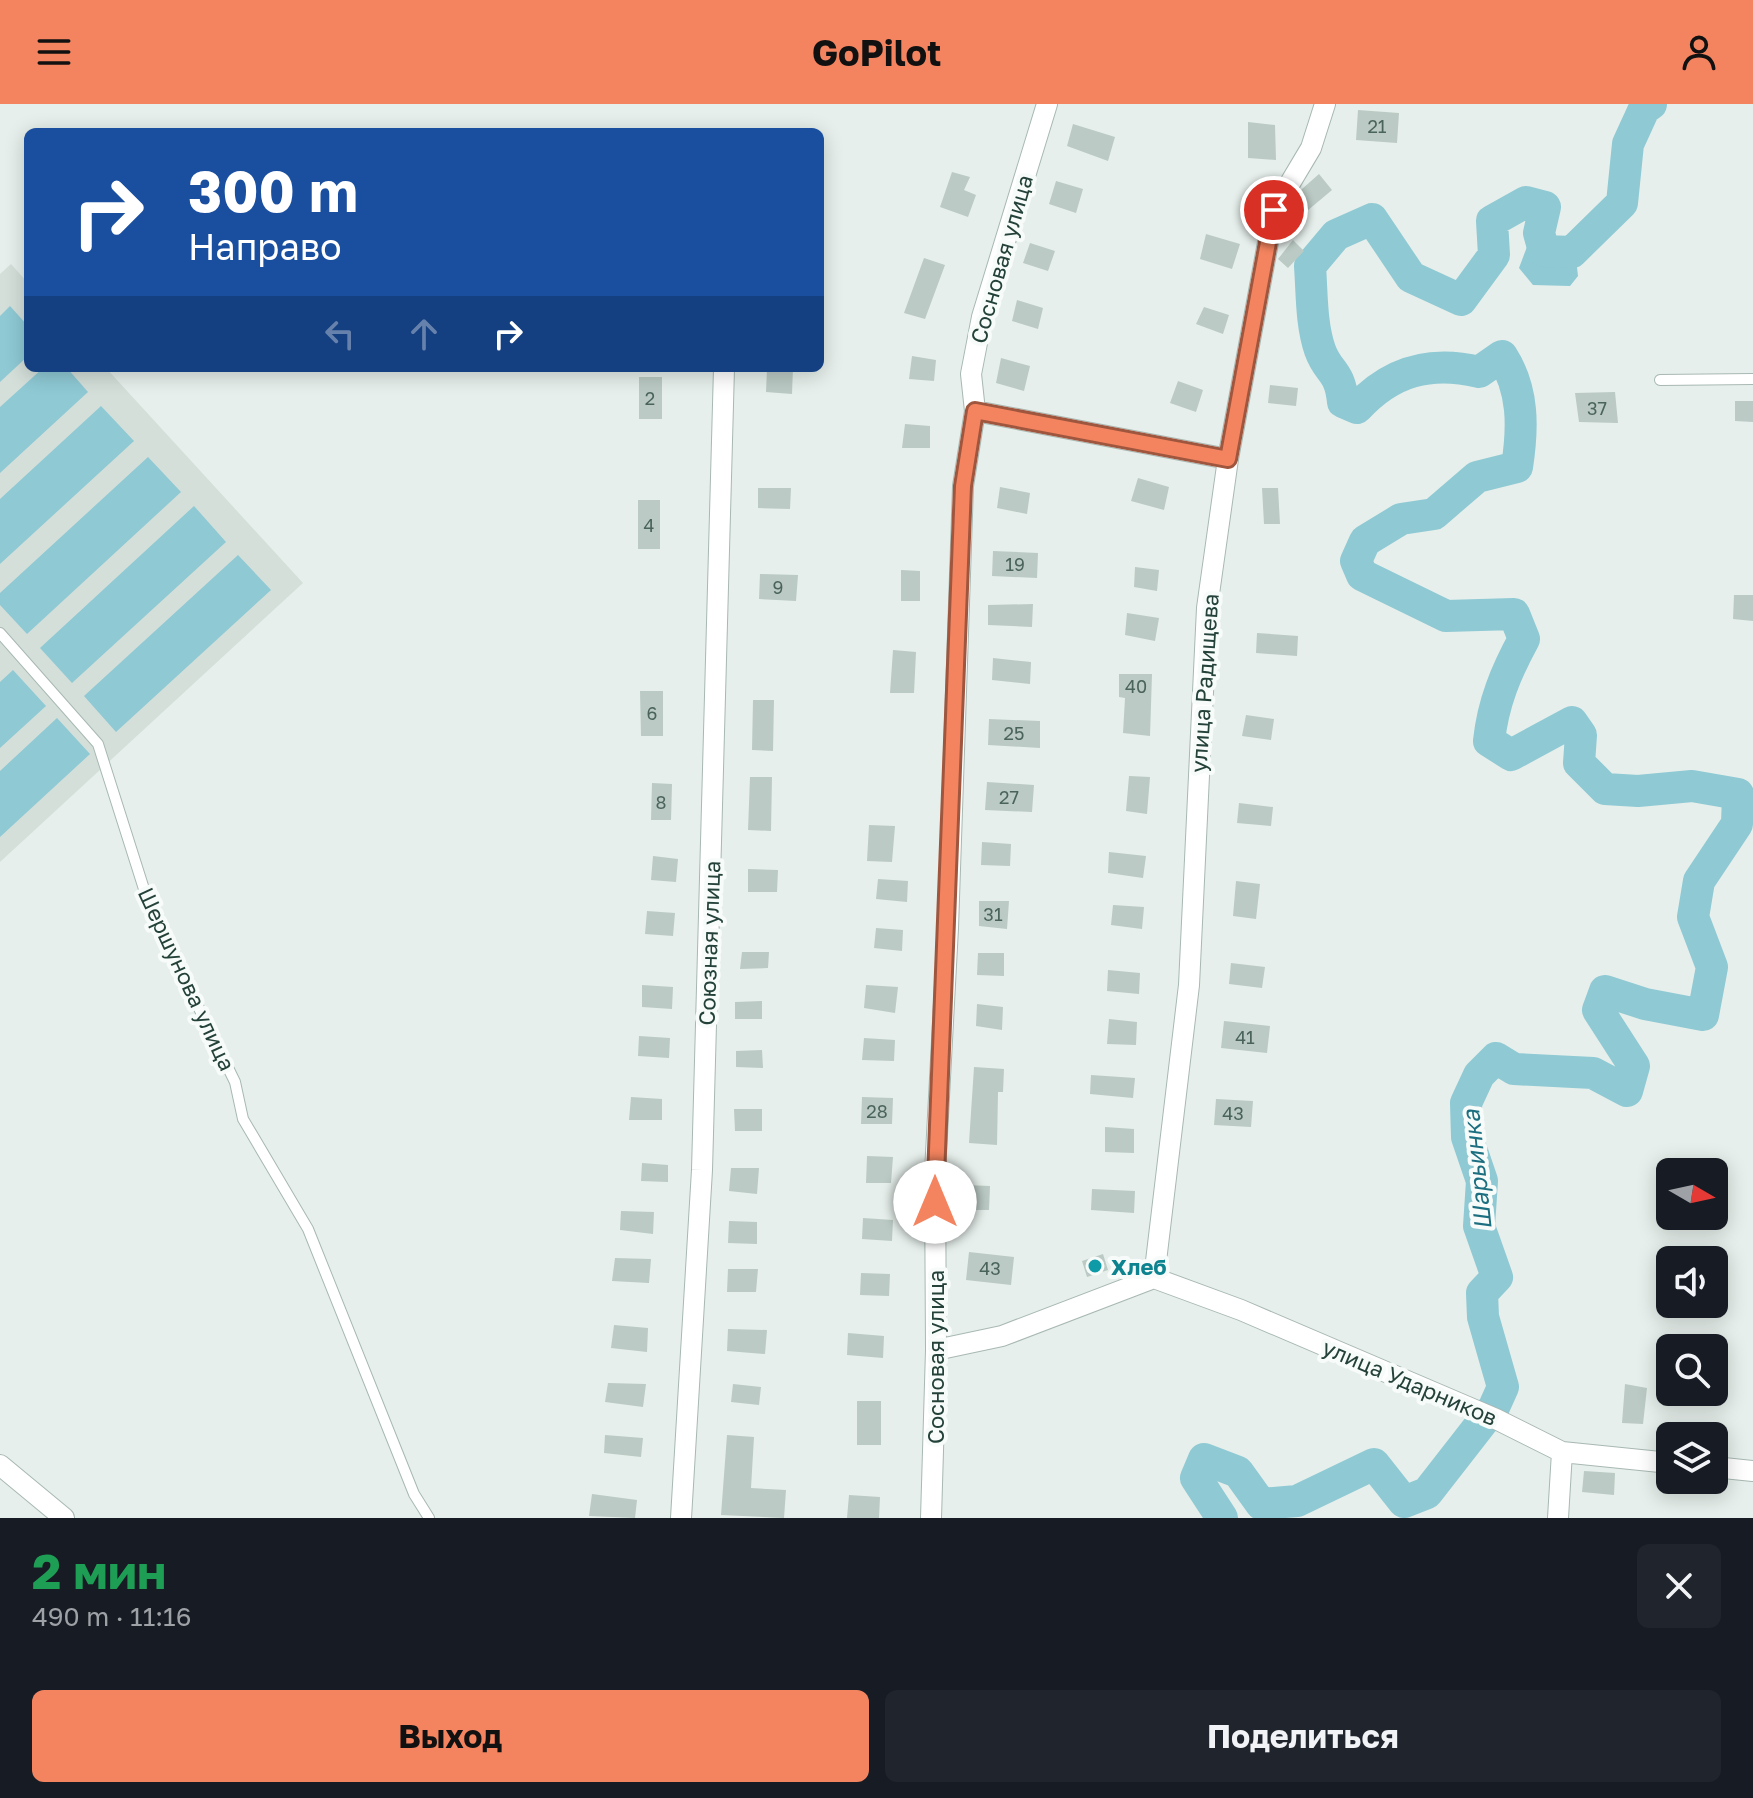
<!DOCTYPE html>
<html lang="ru">
<meta charset="utf-8">
<style>
body{margin:0;font-family:"Golos Text",sans-serif;background:#20242c;color:#f1f3f6;height:100vh;display:flex;flex-direction:column;font-size:30px;white-space:nowrap}
*{box-sizing:border-box;margin:0}
p{font-size:26px;color:#9ea1a6}
.icon{flex:none;width:44px;height:44px;fill:none;stroke:currentColor;stroke-width:2;stroke-linecap:round;stroke-linejoin:round}
.map{position:relative;height:1414px;overflow:hidden}
.sheet{display:flex;flex-direction:column;background:#171b24;flex:1}
.sheet>*{flex:none}
.hud{position:absolute;left:24px;top:24px;width:800px;height:244px;border-radius:12px;box-shadow:0 4px 20px #0003;background:#1a4fa0;color:#fff;overflow:hidden}
.needle{width:52px;rotate:99deg}
.tools{position:absolute;left:1656px;top:1054px;display:grid;gap:16px}
.tools a{display:grid;place-items:center;width:72px;height:72px;border-radius:12px;background:#171b24;box-shadow:0 4px 20px #0003;font-size:40px}
.pin{position:absolute;display:grid;place-items:center;width:68px;height:68px;color:#fff;margin:-34px;border:4px solid #fff;border-radius:50%;box-shadow:0 2px 8px #0007}
.me{position:absolute;width:88px;margin:-44px;rotate:0deg;stroke-linejoin:round;filter:drop-shadow(0 0 6px #0008)}
.turn{display:flex;align-items:center;gap:28px;height:168px;padding:0 32px;font-size:36px}
.turn .icon{width:104px;height:104px;stroke-width:2.5}
.turn b{display:block;font-size:56px;line-height:68px}
.lanes{display:flex;align-items:center;height:76px;padding:0 32px;background:#0003;justify-content:center;gap:40px;direction:ltr}
.lanes .off{opacity:.35}
.round{display:grid;place-items:center;flex:none;width:84px;height:84px;border-radius:12px;background:#20242c}
.headline{display:flex;align-items:center;justify-content:space-between;height:136px;padding:0 32px}
h1{font-size:48px;font-weight:700;line-height:60px;color:#1e9e55}
.primary-button{display:flex;gap:16px;margin-top:auto;padding:16px 32px}
.primary-button a{flex:1;height:92px;border-radius:12px;background:#f4845f;color:#111;font-size:32px;font-weight:700;line-height:92px;text-align:center}
.primary-button a+a{background:#20242c;color:#f1f3f6}
header{display:flex;justify-content:space-between;align-items:center;height:104px;padding:0 32px;background:#f4845f;color:#111;font-size:36px;font-weight:700}
.map>svg:first-child{display:block}
</style>
<header><svg class="icon" aria-label="menu" viewBox="0 0 24 24"><path d="M4 6h16M4 12h16M4 18h16"/></svg>GoPilot<svg class="icon" aria-label="person" viewBox="0 0 24 24"><circle cx="12" cy="8" r="4"/><path d="M4 21q1-7 8-7t8 7"/></svg></header>
<div class="map">
<svg width="1753" height="1414" viewBox="0 0 1753 1414">
<rect width="100%" height="100%" fill="#e6efeb"/>
<path fill="#d4dfda" d="M 11,160 L 28,179 L 28,264 L 106,264 L 303,479 L 0,758 L 0,170 Z"/>
<path fill="#8ec9d4" d="M 1531,132 L 1549,137 L 1544,148 L 1576,155 L 1578,172 L 1570,182 L 1533,181 L 1519,164 Z
M 10,202 L 28,222 L 28,252 L 0,278 L 0,212 Z
M 43,264 L 67,264 L 88,288 L 0,369 L 0,303 Z
M 101,302 L 134,337 L 0,460 L 0,395 Z
M 148,353 L 181,388 L 27,530 L 0,501 L 0,489 Z
M 194,402 L 226,438 L 72,579 L 40,544 Z
M 238,451 L 271,486 L 116,628 L 84,592 Z
M 13,566 L 46,602 L 0,644 L 0,578 Z
M 57,614 L 90,650 L 0,733 L 0,667 Z"/>
<g fill="none" stroke-linecap="round" stroke-linejoin="round">
<path stroke="#8ec9d4" stroke-width="32" d="M 1222,1414 L 1196,1374 L 1204,1355 L 1238,1368 L 1261,1400 L 1297,1397 L 1374,1360 L 1404,1398 L 1427,1389 L 1494,1303 L 1503,1283 L 1483,1213 L 1482,1189 L 1497,1173 L 1479,1122 L 1482,1077 L 1467,1033 L 1466,999 L 1479,971 L 1496,954 L 1514,965 L 1593,969 L 1627,987 L 1634,962 L 1598,906 L 1605,887 L 1645,900 L 1703,911 L 1712,863 L 1693,813 L 1699,777 L 1737,720 L 1738,690 L 1692,682 L 1638,687 L 1605,685 L 1579,659 L 1581,631 L 1572,618 L 1511,651 L 1489,637 C 1493,599 1506,568 1524,535 L 1514,510 L 1446,512 L 1362,471 L 1356,457 L 1365,437 L 1401,415 L 1434,410 L 1477,373 L 1517,363 C 1523,324 1524,286 1502,252 L 1479,268 C 1430,256 1391,267 1357,304 L 1343,298 C 1340,266 1328,269 1320,246 C 1311,220 1312,189 1310,162 L 1336,131 L 1372,115 L 1411,173 L 1461,196 L 1494,151 L 1492,117 L 1526,98 L 1545,103 L 1539,129 L 1544,147 L 1572,148 L 1622,99 L 1628,40 L 1644,5 L 1651,0"/>
</g>
<path fill="#bbcac4" d="M 1358,6 L 1399,9 L 1397,39 L 1356,36 Z
M 1248,18 L 1275,21 L 1276,56 L 1248,54 Z
M 1073,20 L 1115,33 L 1108,57 L 1067,42 Z
M 952,68 L 970,73 L 964,86 L 976,91 L 968,113 L 940,103 Z
M 1319,70 L 1332,86 L 1307,107 L 1296,95 L 1302,85 Z
M 1056,77 L 1083,85 L 1076,109 L 1049,100 Z
M 1206,130 L 1240,140 L 1232,165 L 1200,155 Z
M 1293,136 L 1304,147 L 1288,164 L 1278,155 Z
M 1030,139 L 1055,147 L 1048,167 L 1023,159 Z
M 924,154 L 945,161 L 925,215 L 904,209 Z
M 1017,196 L 1043,204 L 1038,225 L 1012,217 Z
M 1204,203 L 1229,211 L 1223,230 L 1196,220 Z
M 912,252 L 936,256 L 934,277 L 909,275 Z
M 1001,254 L 1030,262 L 1024,287 L 996,279 Z
M 767,264 L 793,264 L 792,290 L 766,288 Z
M 639,273 L 662,273 L 662,315 L 639,315 Z
M 1178,277 L 1203,286 L 1196,308 L 1170,299 Z
M 1270,281 L 1298,284 L 1296,302 L 1268,299 Z
M 1615,288 L 1618,319 L 1579,318 L 1575,289 Z
M 1735,297 L 1753,297 L 1753,318 L 1735,317 Z
M 905,320 L 930,322 L 930,344 L 902,344 Z
M 1138,374 L 1169,383 L 1164,406 L 1131,397 Z
M 1000,383 L 1030,389 L 1027,410 L 997,404 Z
M 758,384 L 791,384 L 790,405 L 758,404 Z
M 1262,384 L 1278,384 L 1280,420 L 1264,420 Z
M 638,396 L 660,396 L 660,445 L 638,445 Z
M 993,447 L 1038,449 L 1037,474 L 992,472 Z
M 1135,463 L 1159,466 L 1157,487 L 1134,483 Z
M 901,466 L 920,467 L 920,497 L 901,497 Z
M 760,470 L 798,471 L 796,497 L 759,495 Z
M 1734,491 L 1753,491 L 1753,517 L 1733,515 Z
M 1033,500 L 1032,523 L 988,521 L 988,501 Z
M 1127,509 L 1159,514 L 1155,537 L 1125,531 Z
M 1257,529 L 1298,532 L 1297,552 L 1256,549 Z
M 893,546 L 916,548 L 914,589 L 890,589 Z
M 993,554 L 1031,558 L 1030,580 L 992,576 Z
M 1119,570 L 1152,570 L 1150,632 L 1123,629 L 1125,594 L 1119,593 Z
M 640,587 L 663,587 L 663,632 L 641,632 Z
M 753,596 L 774,596 L 773,647 L 752,646 Z
M 1246,611 L 1274,615 L 1271,636 L 1242,632 Z
M 989,615 L 1040,617 L 1040,644 L 988,641 Z
M 1129,672 L 1150,673 L 1147,710 L 1126,707 Z
M 750,673 L 772,673 L 771,727 L 748,726 Z
M 987,678 L 1034,681 L 1032,708 L 985,706 Z
M 652,679 L 672,680 L 671,716 L 651,716 Z
M 1239,699 L 1273,703 L 1271,722 L 1237,719 Z
M 869,721 L 895,722 L 892,758 L 867,757 Z
M 982,738 L 1011,740 L 1010,762 L 981,761 Z
M 1109,748 L 1146,752 L 1143,774 L 1108,769 Z
M 653,752 L 678,755 L 676,778 L 651,776 Z
M 748,765 L 778,766 L 777,788 L 748,788 Z
M 878,775 L 908,777 L 907,798 L 876,795 Z
M 1236,777 L 1260,780 L 1256,815 L 1233,812 Z
M 979,797 L 1009,797 L 1007,825 L 979,822 Z
M 1113,801 L 1144,803 L 1142,825 L 1111,821 Z
M 647,807 L 675,809 L 673,832 L 645,830 Z
M 876,824 L 903,826 L 902,847 L 874,844 Z
M 742,848 L 769,848 L 768,864 L 740,865 Z
M 978,849 L 1004,849 L 1004,872 L 977,871 Z
M 1231,859 L 1265,863 L 1262,884 L 1229,880 Z
M 1108,866 L 1140,869 L 1139,890 L 1107,887 Z
M 642,881 L 673,883 L 672,905 L 642,903 Z
M 866,881 L 898,883 L 895,909 L 864,904 Z
M 762,897 L 762,915 L 735,915 L 735,898 Z
M 977,900 L 1003,903 L 1002,926 L 976,922 Z
M 1109,915 L 1137,918 L 1136,941 L 1107,940 Z
M 1224,917 L 1270,922 L 1267,949 L 1221,944 Z
M 639,932 L 670,934 L 669,954 L 638,952 Z
M 864,934 L 895,936 L 894,957 L 862,956 Z
M 762,946 L 763,964 L 736,963 L 736,947 Z
M 974,963 L 1004,965 L 1003,988 L 998,988 L 997,1041 L 969,1039 Z
M 1091,971 L 1135,974 L 1133,994 L 1090,990 Z
M 631,993 L 662,995 L 662,1016 L 629,1016 Z
M 862,993 L 893,994 L 892,1020 L 861,1020 Z
M 1216,995 L 1253,997 L 1251,1023 L 1214,1021 Z
M 734,1005 L 762,1005 L 762,1027 L 735,1027 Z
M 1105,1023 L 1134,1025 L 1134,1049 L 1105,1048 Z
M 867,1052 L 893,1053 L 891,1079 L 866,1079 Z
M 642,1059 L 668,1061 L 668,1078 L 641,1077 Z
M 731,1064 L 759,1064 L 757,1090 L 729,1087 Z
M 965,1081 L 990,1082 L 989,1106 L 963,1106 Z
M 1092,1085 L 1135,1087 L 1134,1109 L 1091,1106 Z
M 621,1107 L 654,1108 L 653,1130 L 620,1126 Z
M 863,1114 L 893,1116 L 892,1137 L 862,1135 Z
M 729,1117 L 757,1118 L 757,1140 L 728,1139 Z
M 969,1148 L 1014,1153 L 1011,1181 L 966,1176 Z
M 1103,1150 L 1108,1166 L 1087,1173 L 1082,1157 Z
M 615,1154 L 651,1155 L 649,1179 L 612,1177 Z
M 728,1165 L 758,1165 L 756,1188 L 727,1188 Z
M 861,1169 L 890,1170 L 889,1192 L 860,1191 Z
M 614,1221 L 648,1224 L 647,1248 L 611,1244 Z
M 728,1225 L 767,1226 L 765,1250 L 727,1247 Z
M 848,1229 L 884,1232 L 883,1254 L 847,1251 Z
M 608,1279 L 646,1280 L 643,1303 L 605,1298 Z
M 733,1280 L 761,1283 L 759,1301 L 731,1298 Z
M 1625,1280 L 1647,1284 L 1643,1320 L 1622,1319 Z
M 857,1297 L 881,1297 L 881,1341 L 857,1341 Z
M 605,1331 L 643,1334 L 641,1353 L 604,1349 Z
M 727,1331 L 754,1333 L 751,1384 L 786,1386 L 784,1414 L 721,1411 Z
M 1584,1367 L 1615,1369 L 1614,1391 L 1582,1388 Z
M 592,1390 L 637,1396 L 635,1414 L 589,1412 Z
M 849,1391 L 880,1393 L 879,1414 L 847,1414 Z"/>
<g fill="none" stroke-linecap="round" stroke-linejoin="round">
<g stroke="#a8b8b2" stroke-width="12">
<path id="lane" d="M 1660,276 L 1753,275
M 0,529 L 98,640 L 150,804 L 235,978 L 243,1015 L 308,1125 L 414,1390 L 429,1414"/>
</g>
<g stroke="#a8b8b2" stroke-width="22">
<path id="street" d="M 975,307 L 1228,355
M 1154,1174 L 1189,881 L 1207,504 L 1228,355 L 1274,106 L 1311,44 L 1325,0
M 1154,1174 L 1241,1206 L 1496,1315 L 1562,1348 L 1670,1359
M 936,1246 L 1002,1232 L 1154,1174
M 0,1361 L 64,1414
M 1714,1363 L 1753,1367
M 681,1414 L 702,1066 L 724,264
M 931,1414 L 936,1246 L 935,1068 L 948,824 L 963,382 L 975,307 L 971,270 L 982,213 L 1047,0
M 1558,1414 L 1562,1348"/>
</g>
<use href="#lane" stroke="#fff" stroke-width="10"/>
<use href="#street" stroke="#fff" stroke-width="20"/>
</g>
<g fill="none" stroke-linecap="round" stroke-linejoin="round">
<g stroke="#9f563e" stroke-width="20">
<path id="route" d="M 935,1098 L 963,382 L 975,307 L 1228,355 L 1274,106"/>
</g>
<use href="#route" stroke="#f4845f" stroke-width="14"/>
</g>
<circle fill="#0f9aa8" stroke="#f7fbf9" stroke-width="3" cx="1095" cy="1162" r="8"/>
<g text-anchor="middle" dominant-baseline="central" stroke-width="8" stroke-linejoin="round" paint-order="stroke">
<g font-size="18" fill="#4a645c">
<text x="1377" y="22">21</text>
<text x="650" y="294">2</text>
<text x="1597" y="304">37</text>
<text x="649" y="421">4</text>
<text x="1015" y="460">19</text>
<text x="778" y="483">9</text>
<text x="1136" y="582">40</text>
<text x="652" y="609">6</text>
<text x="1014" y="629">25</text>
<text x="1009" y="693">27</text>
<text x="661" y="698">8</text>
<text x="993" y="810">31</text>
<text x="1245" y="933">41</text>
<text x="877" y="1007">28</text>
<text x="1233" y="1009">43</text>
<text x="990" y="1164">43</text>
</g>
<g font-size="22" fill="#24423a" stroke="#f7fbf9">
<text transform="translate(1001 155) rotate(-74)">Сосновая улица</text>
<text transform="translate(1204 579) rotate(-86)">улица Радищева</text>
<text transform="translate(709 839) rotate(-88)">Союзная улица</text>
<text transform="translate(187 875) rotate(65)">Шершунова улица</text>
<text transform="translate(935 1253) rotate(-90)">Сосновая улица</text>
<text transform="translate(1410 1278) rotate(23)">улица Ударников</text>
</g>
<g font-size="22" font-weight="bold" fill="#0d838f" stroke="#f7fbf9" text-anchor="start">
<text x="1111" y="1162">Хлеб</text>
</g>
<g font-size="24" font-style="italic" fill="#1c6f80" stroke="#f7fbf9">
<text transform="translate(1476 1066) rotate(-96)">Шарьинка</text>
</g>
</g>
</svg>
<div class="tools">
<a><svg class="needle" viewBox="-14 -14 28 28"><path d="M0-13l5 13h-10z" fill="#e53935"/><path d="M0 13l5-13h-10z" fill="#9ea1a6"/></svg></a>
<a><svg class="icon" aria-label="sound" viewBox="0 0 24 24"><path d="M4 9h4l5-4v14l-5-4H4zM17 9q2 3 0 6"/></svg></a>
<a><svg class="icon" aria-label="search" viewBox="0 0 24 24"><circle cx="10" cy="10" r="6"/><path d="M15 15l6 6"/></svg></a>
<a><svg class="icon" aria-label="layers" viewBox="0 0 24 24"><path d="M12 4l9 5-9 5-9-5zM3 14l9 5 9-5"/></svg></a>
</div>
<div class="pin" style="left:1274px;top:106px;background:#d93025"><svg class="icon" aria-label="arrive" viewBox="0 0 24 24"><path d="M6 21V4h12l-3 4 3 4H6"/></svg></div>
<svg class="me" style="left:935px;top:1098px" viewBox="-20 -20 40 40"><circle r="19" fill="#fff"/><path d="M0-13L10 11 0 6-10 11z" fill="#f4845f"/></svg>
<div class="hud">
<div class="turn"><svg class="icon" aria-label="right" viewBox="0 0 24 24"><path d="M7 20v-9h11M14 6l5 5-5 5"/></svg><div><b>300 m</b>Направо</div></div>
<div class="lanes"><svg class="icon off" aria-label="left" viewBox="0 0 24 24"><path d="M17 20v-9H6M10 6l-5 5 5 5"/></svg><svg class="icon off" aria-label="ahead" viewBox="0 0 24 24"><path d="M12 20V5M6 11l6-6 6 6"/></svg><svg class="icon" aria-label="right" viewBox="0 0 24 24"><path d="M7 20v-9h11M14 6l5 5-5 5"/></svg></div>
</div>
</div>
<section class="sheet">
<div class="headline"><div><h1>2 мин</h1><p>490 m · 11:16</p></div><a class="round"><svg class="icon" aria-label="close" viewBox="0 0 24 24"><path d="M6 6l12 12M18 6L6 18"/></svg></a></div>
<div class="primary-button"><a>Выход</a><a>Поделиться</a></div>
</section>
